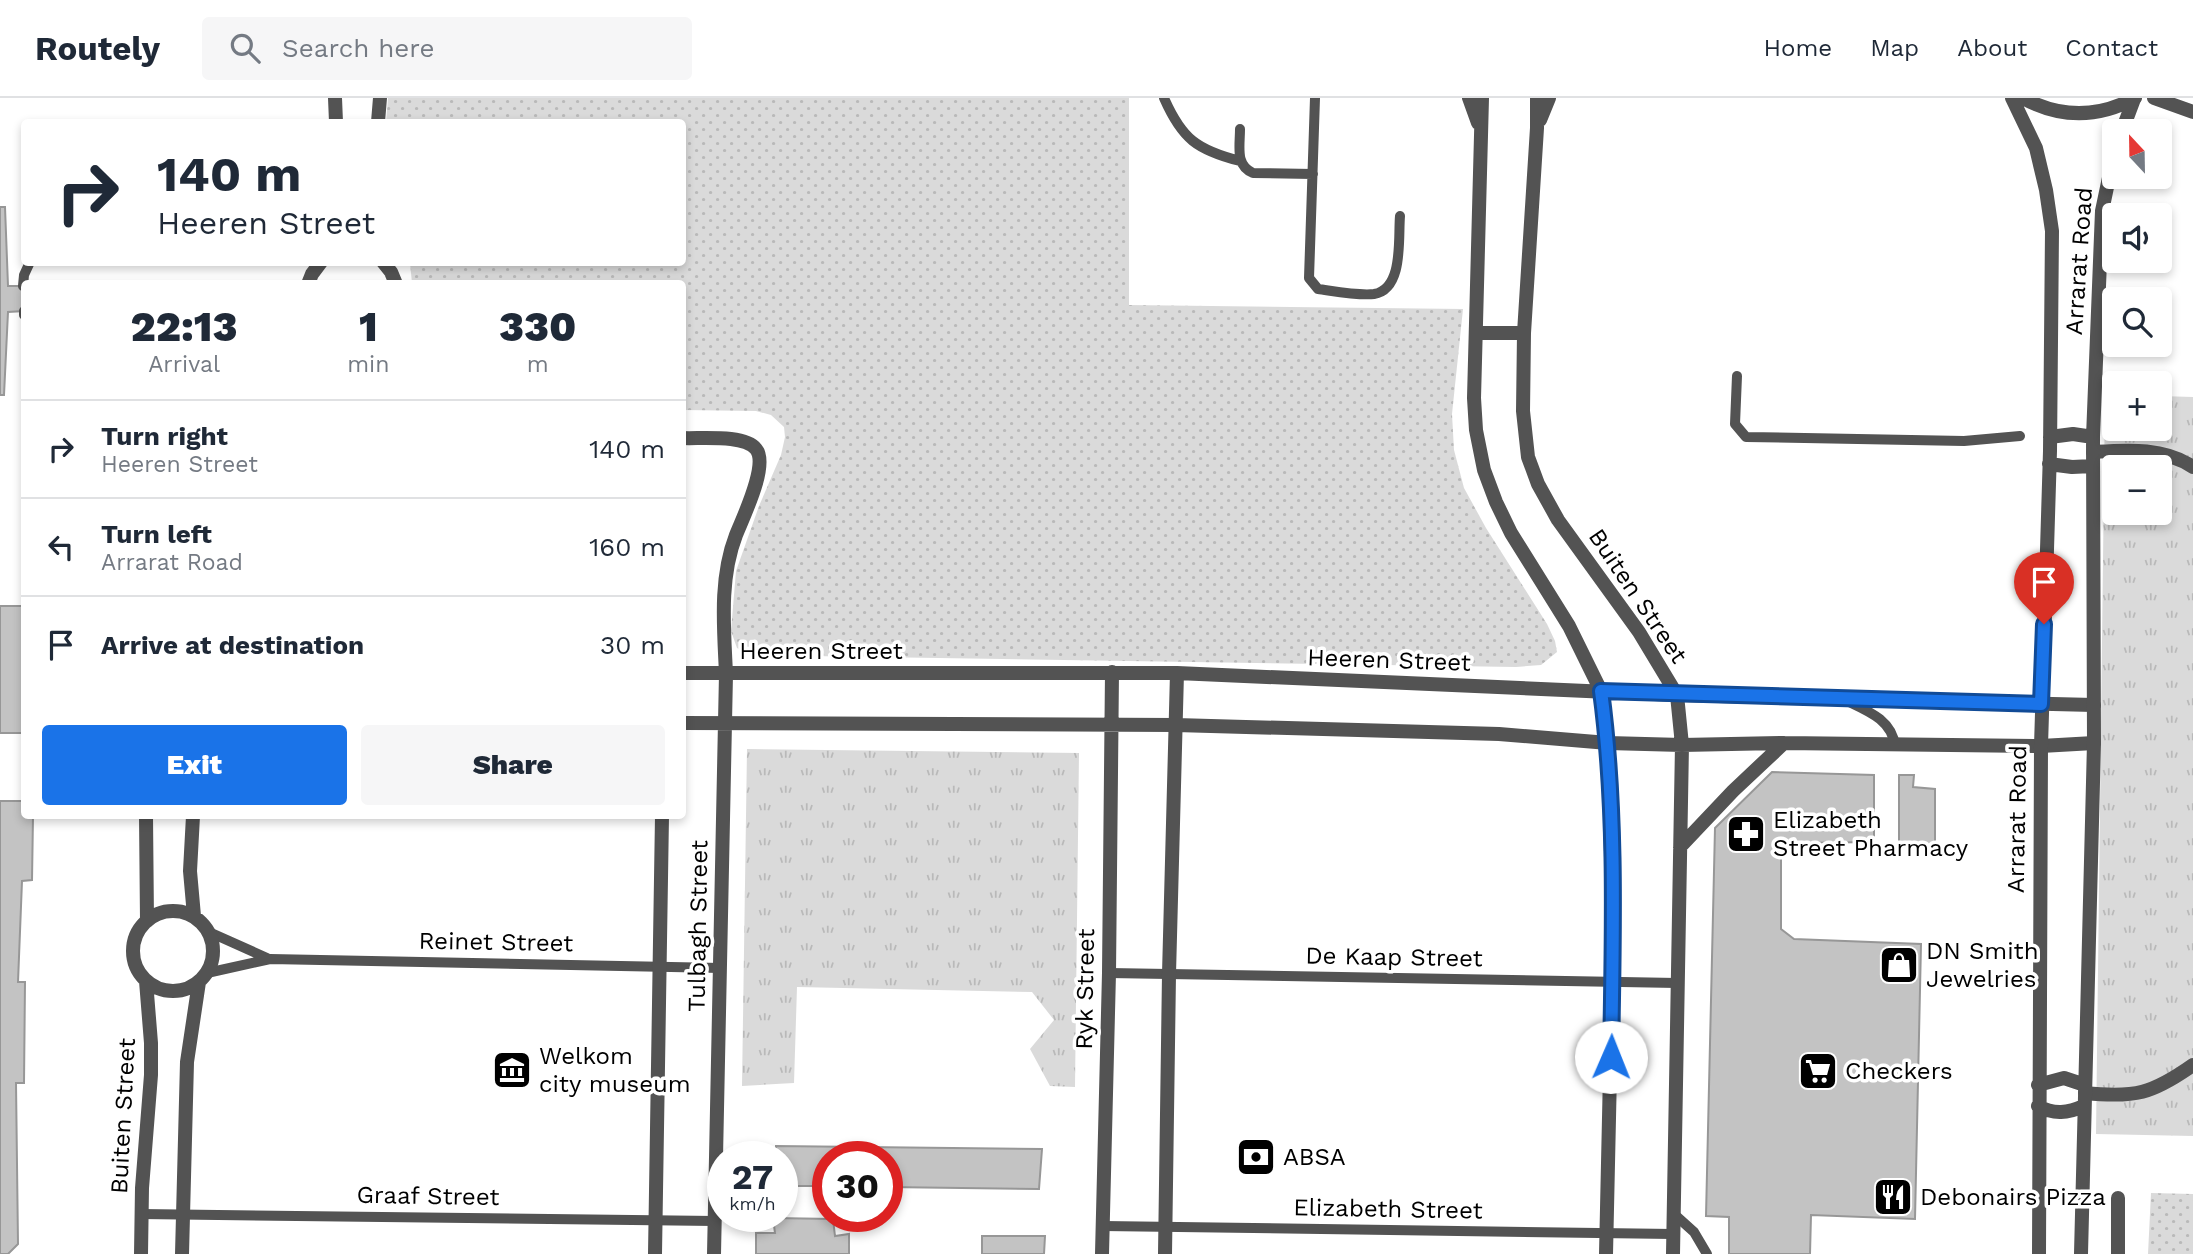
<!DOCTYPE html>
<meta charset="utf-8">
<style>
body{margin:0;font-family:"Work Sans",sans-serif;background:#f6f6f7;color:#1f2937;height:100vh;display:flex;flex-direction:column;font-size:26px;white-space:nowrap}
*{box-sizing:border-box;margin:0}
p{font-size:23px;color:#747a83}
.icon{flex:none;width:38px;height:38px;fill:none;stroke:currentColor;stroke-width:2;stroke-linecap:round;stroke-linejoin:round}
.map{position:relative;flex:1;overflow:hidden}
.drawer{position:absolute;left:21px;top:182px;width:665px;height:539px;display:flex;flex-direction:column;background:#fff;border-radius:7px;box-shadow:0 4px 10px #0003}
.drawer>*{flex:none}
.hud{position:absolute;left:21px;top:21px;width:665px;height:147px;border-radius:7px;box-shadow:0 4px 10px #0003;background:#fff;color:#1f2937;overflow:hidden}
.needle{width:46px;rotate:338deg}
.buttons{position:absolute;left:2102px;top:21px;display:grid;gap:14px}
.buttons a{display:grid;place-items:center;width:70px;height:70px;border-radius:7px;background:#fff;box-shadow:0 4px 10px #0003;font-size:35px}
.speed{position:absolute;left:707px;top:1043px;display:flex;gap:14px;font-size:35px;font-weight:700;text-align:center}
.speed>*{display:grid;place-content:center;width:91px;height:91px;border-radius:50%;background:#fff;box-shadow:0 4px 10px #0003;line-height:1}
.speed small{font-size:18px;font-weight:400}
.speed .limit{border:10px solid #d22;background:#fff;color:#111}
.pin{position:absolute;display:grid;place-items:center;width:60px;height:60px;color:#fff;margin:-72px -30px;border-radius:50% 50% 50% 0;rotate:-45deg;box-shadow:0 0 7px #0007}
.pin .icon{rotate:45deg}
.me{position:absolute;width:77px;margin:-38px;rotate:1deg;stroke-linejoin:round;filter:drop-shadow(0 0 5px #0008)}
.turn{display:flex;align-items:center;gap:24px;height:147px;padding:0 21px;font-size:32px}
.turn .icon{width:91px;height:91px;stroke-width:2.5}
.turn b{display:block;font-size:49px;line-height:60px}
.eta{display:flex;justify-content:space-evenly;align-items:center;height:119px;text-align:center}
.eta b{font-size:42px;font-weight:800;line-height:49px}
.primary-button{display:flex;gap:14px;margin-top:auto;padding:14px 21px}
.primary-button a{flex:1;height:80px;border-radius:7px;background:#1a73e8;color:#fff;font-size:28px;font-weight:800;line-height:80px;text-align:center}
.primary-button a+a{background:#f6f6f7;color:#1f2937}
ul{padding:0;list-style:none}
li{display:flex;align-items:center;gap:21px;height:98px;padding:0 21px;border-top:2px solid #e0e1e3}
li div{flex:1}
li b{display:block;font-size:26px}
li em{font-style:normal}
header{display:flex;align-items:center;gap:42px;box-sizing:border-box;height:98px;padding:0 35px;background:#fff;border-bottom:2px solid #e0e1e3}
header strong{font-size:33px}
nav{display:flex;gap:38px;margin-inline-start:auto;font-size:24px}
.search{width:490px;height:63px;background:#f6f6f7;display:flex;align-items:center;gap:18px;box-sizing:border-box;padding:0 24px;border-radius:7px;color:#747a83;font-size:26px}
.map>svg:first-child{display:block}
</style>
<header>
<strong>Routely</strong>
<div class="search"><svg class="icon" aria-label="search" viewBox="0 0 24 24"><circle cx="10" cy="10" r="6"/><path d="M15 15l6 6"/></svg>Search here</div>
<nav><a>Home</a><a>Map</a><a>About</a><a>Contact</a></nav>
</header>
<div class="map">
<svg width="2193" height="1156" viewBox="0 0 2193 1156">
<defs>
<pattern id="grass-dots" width="8" height="8" patternUnits="userSpaceOnUse" patternTransform="scale(1.75)"><rect width="8" height="8" fill="#dadada"/><path d="M2 2h.1M6 6h.1" fill="none" stroke="#b9b9b9" stroke-width="1.8" stroke-linecap="round"/></pattern>
<pattern id="park-tufts" width="24" height="20" patternUnits="userSpaceOnUse" patternTransform="scale(1.75)"><rect width="24" height="20" fill="#dadada"/><path d="M3 7l-1-3M5 7V3M7 7l1-3M15 17l-1-3M17 17v-4M19 17l1-3" fill="none" stroke="#b9b9b9"/></pattern>
</defs>
<rect width="100%" height="100%" fill="#fff"/>
<path fill="url(#grass-dots)" d="M 388,0 L 1129,0 L 1129,207 L 1463,211 L 1452,316 L 1454,352 L 1464,390 L 1486,430 L 1547,526 L 1555,543 L 1557,554 L 1541,567 L 1516,569 L 750,557 L 737,550 L 731,533 L 736,473 L 759,408 L 781,357 L 785,339 L 784,329 L 771,317 L 756,313 L 683,312 L 682,186 L 412,185 L 410,165 L 682,164 L 682,24 L 386,24 Z
M 2151,1095 L 2193,1096 L 2193,1156 L 2148,1156 Z"/>
<path fill="url(#park-tufts)" fill-rule="evenodd" d="M 2105,297 L 2114,297 L 2114,331 L 2160,331 L 2160,298 L 2193,299 L 2193,1038 L 2096,1036 ZM 2114,369 L 2160,369 L 2160,415 L 2114,415 Z
M 747,651 L 1079,655 L 1075,989 L 1050,988 L 1030,951 L 1054,922 L 1032,894 L 797,889 L 794,985 L 742,988 Z"/>
<path fill="#c3c3c3" stroke="#979797" stroke-width="2" d="M 0,109 L 5,109 L 8,188 L 24,188 L 24,213 L 8,214 L 4,297 L 0,297 Z
M 0,508 L 24,508 L 24,635 L 0,635 Z
M 1772,674 L 1874,677 L 1874,744 L 1795,745 L 1781,758 L 1781,831 L 1794,841 L 1921,846 L 1915,1121 L 1811,1117 L 1810,1156 L 1729,1156 L 1729,1119 L 1706,1118 L 1715,730 Z
M 1899,677 L 1914,677 L 1913,689 L 1935,691 L 1935,748 L 1899,747 Z
M 0,703 L 24,703 L 24,718 L 33,718 L 32,782 L 22,783 L 18,884 L 25,884 L 24,985 L 16,985 L 18,1146 L 8,1156 L 0,1156 Z
M 776,1048 L 1042,1051 L 1039,1091 L 887,1089 L 887,1059 L 828,1059 L 828,1088 L 782,1088 L 782,1059 L 776,1059 Z
M 773,1120 L 833,1121 L 835,1138 L 849,1136 L 849,1156 L 756,1156 L 756,1135 L 775,1135 Z
M 982,1138 L 1045,1138 L 1044,1156 L 982,1156 Z"/>
<g fill="none" stroke-linecap="round" stroke-linejoin="round">
<path stroke="#535353" stroke-width="10" d="M 1164,0 C 1182,41 1197,52 1240,63
M 1315,0 L 1309,180 L 1318,191 C 1333,193 1359,198 1374,196 C 1404,191 1398,140 1400,118
M 1240,31 C 1240,49 1235,67 1253,75 L 1313,76
M 23,188 L 24,177 L 30,164
M 24,213 L 24,217
M 1737,278 L 1735,326 L 1746,339 L 1964,343 L 2020,338
M 1847,603 C 1868,613 1892,622 1895,648
M 209,834 L 267,860
M 207,875 L 270,861 L 721,870
M 1109,875 L 1677,885
M 141,1116 L 715,1123
M 1674,1116 L 1694,1134 L 1707,1156
M 1103,1128 L 1673,1136"/>
<path stroke="#535353" stroke-width="14" d="M 335,0 L 336,24
M 1469,0 L 1478,25
M 1482,0 L 1474,300 L 1476,332 L 1484,372 L 1496,404 L 1511,435 L 1569,528 L 1601,593 L 1608,645 L 1611,754 L 1612,884 L 1606,1156
M 1537,0 L 1537,30 L 1524,235 L 1523,313 L 1528,359 L 1538,386 L 1558,422 L 1639,534 L 1677,597 L 1682,647 L 1673,1156
M 2154,0 L 2193,14
M 1540,22 L 1549,0
M 378,24 L 380,0
M 383,164 L 391,174 L 396,186
M 308,186 L 312,176 L 321,164
M 1476,235 L 1524,235
M 682,340 C 700,341 744,336 756,351 C 769,367 743,419 736,437 C 719,481 724,530 726,576 L 714,1156
M 2093,354 C 2127,352 2164,349 2193,369
M 682,575 L 1177,575 L 1677,597 L 2094,607
M 682,625 L 1176,627 L 1499,636 L 1608,645 L 1682,647 L 1784,645 L 2041,648 L 2094,645
M 146,718 L 147,823
M 193,718 L 190,773 L 194,818
M 1680,749 L 1733,693 L 1784,645
M133 853a40 40 0 1 1 80 0a40 40 0 1 1-80 0Z
M 2085,995 C 2135,1000 2152,996 2193,967
M 141,1156 L 142,1090 L 151,977 L 151,945 L 146,883
M 182,1156 L 187,964 L 199,884
M 655,1156 L 662,718
M 1102,1156 L 1109,875 L 1112,574
M 1165,1156 L 1169,876 L 1177,575
M 2118,1156 L 2118,1100"/>
<path stroke="#535353" stroke-width="14" d="M 2012,0 L 2036,50 L 2046,92 L 2052,133 L 2050,353 L 2041,648 L 2039,1156
M 2023,0 C 2060,20 2098,20 2135,0
M 2122,33 L 2134,1
M 2050,339 L 2073,336 L 2093,339
M 2049,366 L 2072,369 L 2093,368
M 2038,987 L 2064,980 L 2085,987
M 2038,1008 C 2054,1017 2068,1015 2084,1008
M 2081,1156 L 2094,645 L 2093,339 L 2102,113 L 2114,56"/>
</g>
<g fill="none" stroke-linecap="round" stroke-linejoin="round">
<g stroke="#114b97" stroke-width="18">
<path id="route" d="M 1611,959 C 1613,839 1617,712 1601,593 L 2041,606 L 2044,526"/>
</g>
<use href="#route" stroke="#1a73e8" stroke-width="12"/>
</g>
<defs>
<g id="pharmacy-square" transform="scale(2.0125)"><rect x="-9" y="-9" width="18" height="18" rx="4" fill="#000" stroke="#fff"/><path d="M-2-6h4v4h4v4h-4v4h-4v-4h-4v-4h4Z" fill="#fff"/></g>
<g id="shop-square" transform="scale(2.0125)"><rect x="-9" y="-9" width="18" height="18" rx="4" fill="#000" stroke="#fff"/><path d="M-5-2.5h2.3a2.7 3.5 0 0 1 5.4 0H5L5.5 6h-11ZM-1.5-2.5h3a1.5 2.3 0 0 0-3 0Z" fill="#fff"/></g>
<g id="museum-square" transform="scale(2.0125)"><rect x="-9" y="-9" width="18" height="18" rx="4" fill="#000" stroke="#fff"/><path d="M0-6L6-3V-2H-6V-3ZM-5-1h2V3h-2ZM-1-1h2V3h-2ZM3-1h2V3H3ZM-6 4H6V6H-6Z" fill="#fff"/></g>
<g id="supermarket-square" transform="scale(2.0125)"><rect x="-9" y="-9" width="18" height="18" rx="4" fill="#000" stroke="#fff"/><path d="M-6-5.5h2.5l.6 2H6L4.5 2H-2.5L-4.4-4H-6ZM-1.5 3.2a1.3 1.3 0 1 0 .1 0ZM3 3.2a1.3 1.3 0 1 0 .1 0Z" fill="#fff"/></g>
<g id="bank-square" transform="scale(2.0125)"><rect x="-9" y="-9" width="18" height="18" rx="4" fill="#000" stroke="#fff"/><path d="M-6-4H6V4H-6ZM0-2.3a2.3 2.3 0 1 0 0 4.6a2.3 2.3 0 1 0 0-4.6Z" fill="#fff"/></g>
<g id="restaurant-square" transform="scale(2.0125)"><rect x="-9" y="-9" width="18" height="18" rx="4" fill="#000" stroke="#fff"/><path d="M-5-6h1v4h1v-4h1v4h1v-4h1v5L-1.5 .5V6h-2V.5L-5-1ZM5-6V6H3V1.5H1.5Q1.5-4 5-6Z" fill="#fff"/></g>
</defs>
<g fill-rule="evenodd">
<use href="#pharmacy-square" x="1746" y="736"/>
<use href="#shop-square" x="1899" y="867"/>
<use href="#museum-square" x="512" y="972"/>
<use href="#supermarket-square" x="1818" y="973"/>
<use href="#bank-square" x="1256" y="1059"/>
<use href="#restaurant-square" x="1893" y="1099"/>
</g>
<g text-anchor="middle" dominant-baseline="central" stroke-width="7" stroke-linejoin="round" paint-order="stroke">
<g font-size="24" fill="#000" stroke="#fff">
<text transform="translate(2079 163) rotate(-86)">Arrarat Road</text>
<text transform="translate(1638 498) rotate(56)">Buiten Street</text>
<text x="821" y="553">Heeren Street</text>
<text transform="translate(1389 562) rotate(2)">Heeren Street</text>
<text transform="translate(2017 721) rotate(-89)">Arrarat Road</text>
<text transform="translate(698 828) rotate(-89)">Tulbagh Street</text>
<text transform="translate(496 844) rotate(1)">Reinet Street</text>
<text transform="translate(1394 859) rotate(1)">De Kaap Street</text>
<text transform="translate(1085 891) rotate(-89)">Ryk Street</text>
<text transform="translate(123 1018) rotate(-87)">Buiten Street</text>
<text transform="translate(428 1098) rotate(1)">Graaf Street</text>
<text transform="translate(1388 1111) rotate(1)">Elizabeth Street</text>
</g>
<g font-size="24" fill="#000" stroke="#fff" text-anchor="start">
<text x="1773" y="722">Elizabeth<tspan x="1773" dy="28">Street Pharmacy</tspan></text>
<text x="1926" y="853">DN Smith<tspan x="1926" dy="28">Jewelries</tspan></text>
<text x="539" y="958">Welkom<tspan x="539" dy="28">city museum</tspan></text>
<text x="1845" y="973">Checkers</text>
<text x="1283" y="1059">ABSA</text>
<text x="1920" y="1099">Debonairs Pizza</text>
</g>
</g>
</svg>
<div class="buttons">
<a><svg class="needle" viewBox="-14 -14 28 28"><path d="M0-13l5 13h-10z" fill="#e53935"/><path d="M0 13l5-13h-10z" fill="#747a83"/></svg></a>
<a><svg class="icon" aria-label="sound" viewBox="0 0 24 24"><path d="M4 9h4l5-4v14l-5-4H4zM17 9q2 3 0 6"/></svg></a>
<a><svg class="icon" aria-label="search" viewBox="0 0 24 24"><circle cx="10" cy="10" r="6"/><path d="M15 15l6 6"/></svg></a>
<a>+</a>
<a>−</a>
</div>
<div class="speed"><div>27<small>km/h</small></div><div class="limit">30</div></div>
<div class="pin" style="left:2044px;top:526px;background:#d93025"><svg class="icon" aria-label="arrive" viewBox="0 0 24 24"><path d="M6 21V4h12l-3 4 3 4H6"/></svg></div>
<svg class="me" style="left:1611px;top:959px" viewBox="-20 -20 40 40"><circle r="19" fill="#fff"/><path d="M0-13L10 11 0 6-10 11z" fill="#1a73e8"/></svg>
<div class="hud">
<div class="turn"><svg class="icon" aria-label="right" viewBox="0 0 24 24"><path d="M7 20v-9h11M14 6l5 5-5 5"/></svg><div><b>140 m</b>Heeren Street</div></div>
</div>
<section class="drawer">
<div class="eta">
<div><b>22:13</b><p>Arrival</p></div>
<div><b>1</b><p>min</p></div>
<div><b>330</b><p>m</p></div>
</div>
<ul>
<li><svg class="icon" aria-label="right" viewBox="0 0 24 24"><path d="M7 20v-9h11M14 6l5 5-5 5"/></svg><div><b>Turn right</b><p>Heeren Street</p></div><em>140 m</em></li>
<li><svg class="icon" aria-label="left" viewBox="0 0 24 24"><path d="M17 20v-9H6M10 6l-5 5 5 5"/></svg><div><b>Turn left</b><p>Arrarat Road</p></div><em>160 m</em></li>
<li><svg class="icon" aria-label="arrive" viewBox="0 0 24 24"><path d="M6 21V4h12l-3 4 3 4H6"/></svg><div><b>Arrive at destination</b></div><em>30 m</em></li>
</ul>
<div class="primary-button"><a>Exit</a><a>Share</a></div>
</section>
</div>
